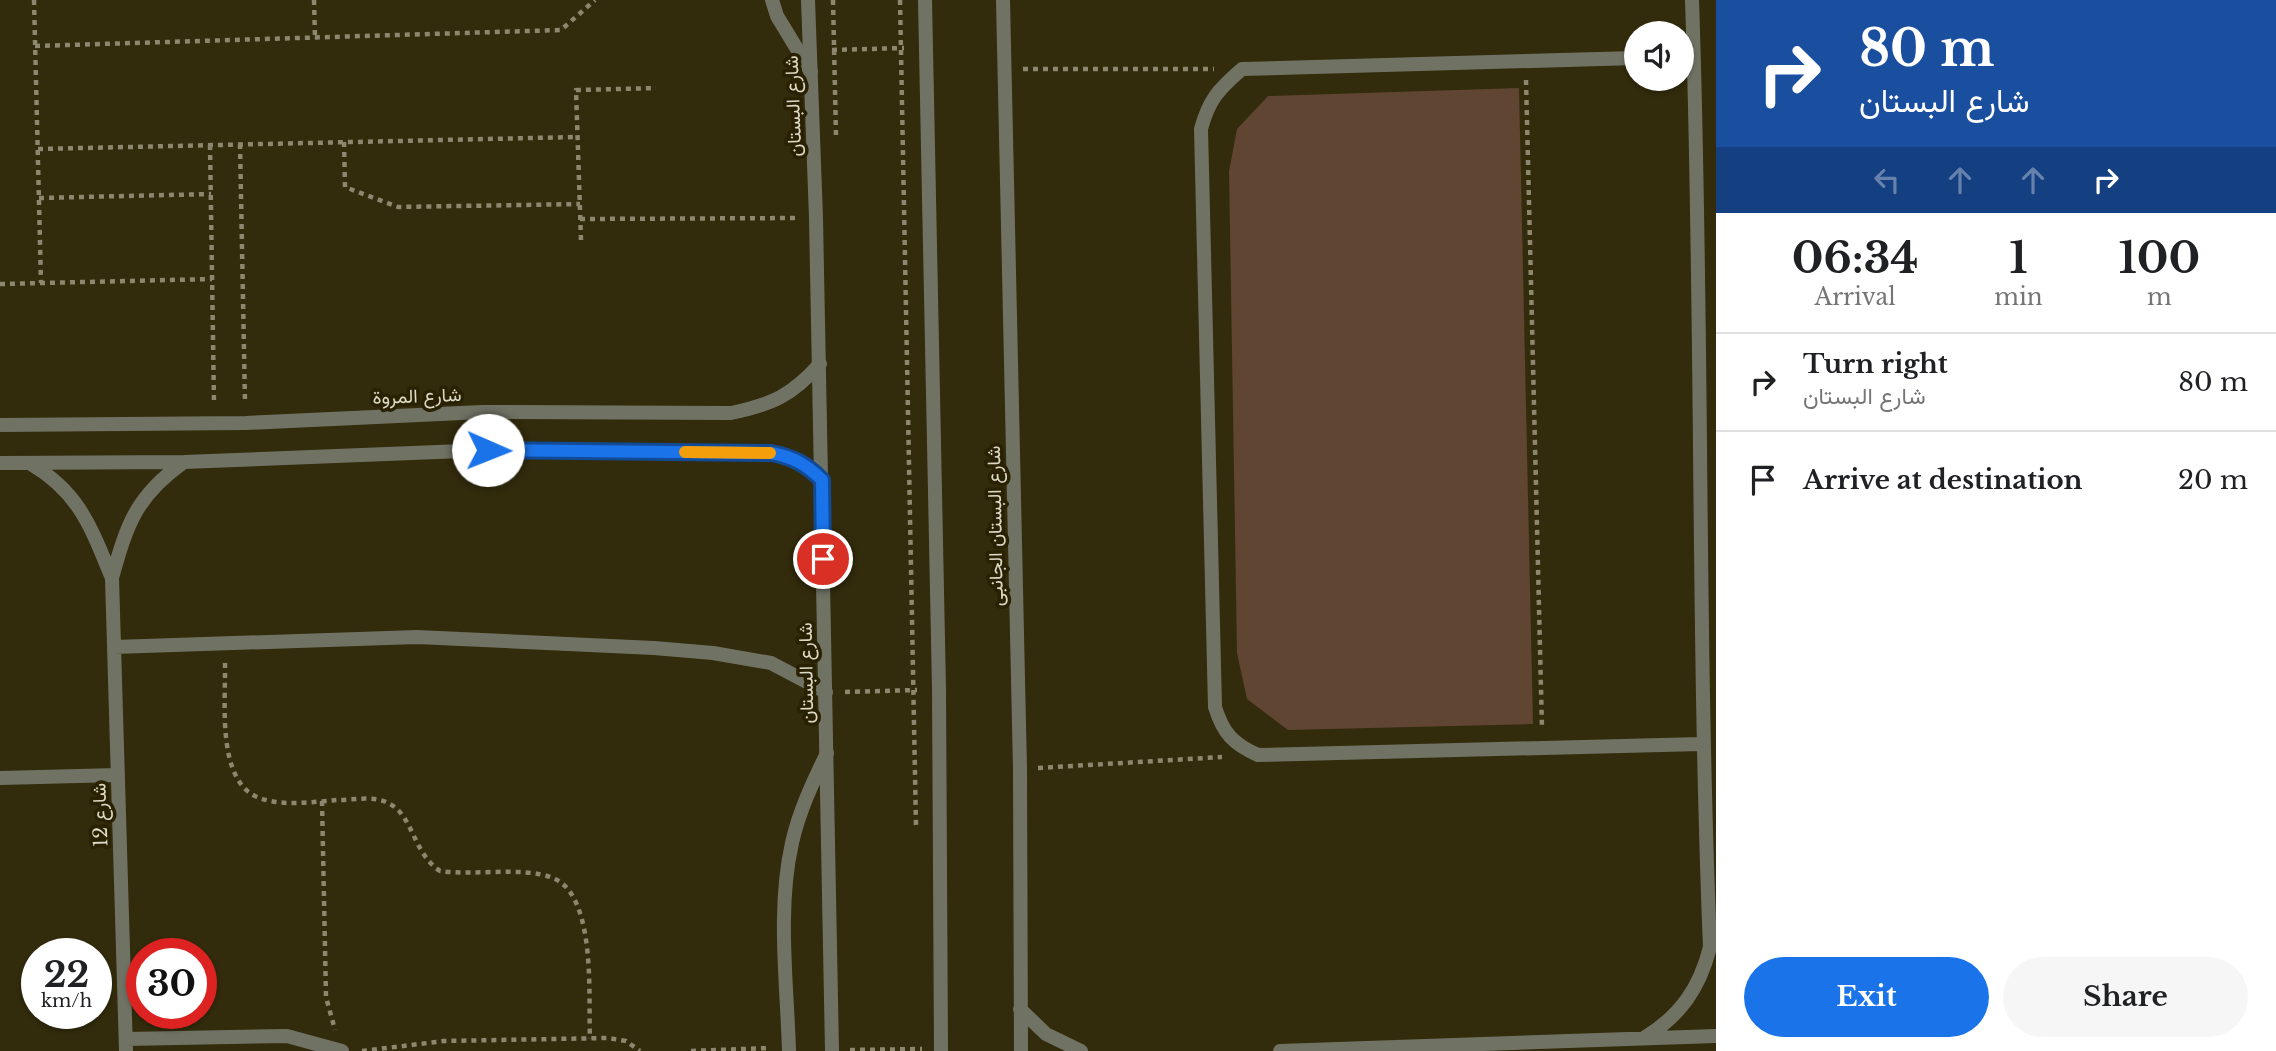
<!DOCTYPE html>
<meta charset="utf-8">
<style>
body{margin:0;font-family:"Libre Baskerville",Vazirmatn,serif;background:#f6f6f6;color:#202124;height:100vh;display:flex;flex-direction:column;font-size:26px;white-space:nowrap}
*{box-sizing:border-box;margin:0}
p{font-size:23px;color:#757577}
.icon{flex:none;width:38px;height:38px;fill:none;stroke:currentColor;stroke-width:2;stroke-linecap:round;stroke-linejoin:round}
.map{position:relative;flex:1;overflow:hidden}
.side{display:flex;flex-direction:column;background:#fff;width:560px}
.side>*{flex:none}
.top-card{background:#1a4fa0;color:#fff;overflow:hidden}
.fabs{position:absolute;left:1624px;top:21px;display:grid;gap:14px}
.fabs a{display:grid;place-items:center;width:70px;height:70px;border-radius:50%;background:#fff;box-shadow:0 2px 5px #0004;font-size:35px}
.speed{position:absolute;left:21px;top:938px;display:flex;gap:14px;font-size:35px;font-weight:700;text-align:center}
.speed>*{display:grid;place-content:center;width:91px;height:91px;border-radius:50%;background:#fff;box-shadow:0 2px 5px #0004;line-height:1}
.speed small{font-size:18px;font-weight:400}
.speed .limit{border:10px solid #d22;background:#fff;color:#111}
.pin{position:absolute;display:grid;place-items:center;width:60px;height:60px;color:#fff;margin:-30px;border:4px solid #fff;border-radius:50%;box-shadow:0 2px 7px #0007}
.me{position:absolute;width:77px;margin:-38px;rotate:91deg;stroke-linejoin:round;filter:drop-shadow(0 0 5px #0008)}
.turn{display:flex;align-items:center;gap:24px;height:147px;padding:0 28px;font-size:32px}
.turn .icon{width:91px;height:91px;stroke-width:2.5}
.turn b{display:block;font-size:49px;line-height:60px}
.lanes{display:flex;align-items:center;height:66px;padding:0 28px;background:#0003;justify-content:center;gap:35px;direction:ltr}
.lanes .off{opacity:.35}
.eta{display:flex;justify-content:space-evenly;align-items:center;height:119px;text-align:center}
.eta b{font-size:42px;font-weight:700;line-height:49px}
.action{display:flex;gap:14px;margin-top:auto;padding:14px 28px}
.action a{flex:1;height:80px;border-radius:42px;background:#1a73e8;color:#fff;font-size:28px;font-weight:700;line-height:80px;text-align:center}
.action a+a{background:#f6f6f6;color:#202124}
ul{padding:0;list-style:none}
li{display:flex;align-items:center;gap:21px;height:98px;padding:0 28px;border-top:2px solid #e0e0e0}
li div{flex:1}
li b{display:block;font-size:26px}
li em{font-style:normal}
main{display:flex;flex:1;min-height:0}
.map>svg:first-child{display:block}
</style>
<main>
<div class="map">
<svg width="1716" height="1051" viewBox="0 0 1716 1051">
<rect width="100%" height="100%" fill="#322b0c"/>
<path fill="#5f4532" d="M 1519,88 L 1533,724 L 1288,730 L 1247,699 L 1237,653 L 1229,171 L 1237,129 L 1268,96 Z"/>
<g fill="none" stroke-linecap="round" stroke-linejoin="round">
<path stroke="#8d876f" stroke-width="4.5" stroke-dasharray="5 5" stroke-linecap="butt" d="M 34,0 L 41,283
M 314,0 L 315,37
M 833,0 L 836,136
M 900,0 L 916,826
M 35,46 L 561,30 L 595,0
M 832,50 L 904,48
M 1023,69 L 1214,69
M 1526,80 L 1542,729
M 344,142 L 345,187 L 398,207 L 580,204
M 240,144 L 245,402
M 210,145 L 214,403
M 38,149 L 577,137
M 39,198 L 211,194
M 580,219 L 798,218
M 581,240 L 576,90 L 656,88
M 0,284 L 212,279
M 225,663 C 226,700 216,779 257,797 C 281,807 312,802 337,800 C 354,800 375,795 390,804 C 413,816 413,853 440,871 C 473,876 523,866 553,878 C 597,896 588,998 590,1039
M 845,692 L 917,690
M 1038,768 L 1222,757
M 322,801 L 326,997 L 335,1030
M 850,1050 L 922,1049
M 362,1051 L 444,1041 L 608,1038 L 626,1041 L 640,1051
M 691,1051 L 770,1048"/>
<path stroke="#707364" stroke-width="14" d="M 772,0 L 777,16 L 811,72
M 1003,0 L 1020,769 L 1021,1051
M 1636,58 L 1242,69 C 1219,89 1209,99 1201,129 L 1215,707 C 1223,733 1233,744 1258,755 L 1701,744
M 0,425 L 246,423 L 483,412 L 731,413 C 773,404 791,396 820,364
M 0,463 L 184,462 L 488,450 L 771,453 C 793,457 806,464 822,480
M 31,464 C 80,493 91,528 112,578
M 114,647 L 417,637 L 654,648 L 713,653 L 771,663 L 826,692
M 0,778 L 118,775
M 1020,1009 L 1046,1034 L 1081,1051
M 1644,1038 C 1680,1016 1700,988 1710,947 C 1697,632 1703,316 1692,0
M 126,1039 L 287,1036 L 342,1051
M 126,1051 L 112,578 C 127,524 136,496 184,462
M 789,1051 C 787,983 777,909 792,843 C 799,811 813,782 827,753
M 1280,1051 L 1716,1036"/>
<path stroke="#707364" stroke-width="14" d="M 808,0 L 816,218 L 832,1051
M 925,0 L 939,689 L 941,1051"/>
</g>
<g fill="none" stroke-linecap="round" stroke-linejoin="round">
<g stroke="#114b97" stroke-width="18">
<path id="route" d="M 488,450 L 771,453 C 793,457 806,464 822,480 L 823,559"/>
</g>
<use href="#route" stroke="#1a73e8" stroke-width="12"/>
<path stroke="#f59e0b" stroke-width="12" d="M 685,452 L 770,453"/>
</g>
<g text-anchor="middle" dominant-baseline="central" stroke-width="7" stroke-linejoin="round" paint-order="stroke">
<g font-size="19" fill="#ddd9c7" stroke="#292102">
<text transform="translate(793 106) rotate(-92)">شارع البستان</text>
<text transform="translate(417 396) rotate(-2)">شارع المروة</text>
<text transform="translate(995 526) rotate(-91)">شارع البستان الجانبى</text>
<text transform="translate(806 673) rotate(-91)">شارع البستان</text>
<text transform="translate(100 815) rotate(-92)">شارع 12</text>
</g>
</g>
</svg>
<div class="fabs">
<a><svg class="icon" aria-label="sound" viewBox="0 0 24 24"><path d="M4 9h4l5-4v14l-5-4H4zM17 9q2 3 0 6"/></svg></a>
</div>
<div class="speed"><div>22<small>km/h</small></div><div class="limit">30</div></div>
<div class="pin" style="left:823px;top:559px;background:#d93025"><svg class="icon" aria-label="arrive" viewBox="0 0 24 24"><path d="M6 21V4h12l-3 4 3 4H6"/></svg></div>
<svg class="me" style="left:488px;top:450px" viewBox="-20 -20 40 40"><circle r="19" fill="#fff"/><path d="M0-13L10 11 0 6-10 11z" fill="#1a73e8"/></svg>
</div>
<section class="side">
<div class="top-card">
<div class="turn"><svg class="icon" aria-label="right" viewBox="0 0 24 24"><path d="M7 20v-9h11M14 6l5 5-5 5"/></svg><div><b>80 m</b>شارع البستان</div></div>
<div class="lanes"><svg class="icon off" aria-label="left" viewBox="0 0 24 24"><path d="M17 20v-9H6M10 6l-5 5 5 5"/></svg><svg class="icon off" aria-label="ahead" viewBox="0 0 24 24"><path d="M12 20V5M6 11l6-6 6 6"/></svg><svg class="icon off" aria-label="ahead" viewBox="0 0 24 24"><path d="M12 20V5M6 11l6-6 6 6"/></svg><svg class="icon" aria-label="right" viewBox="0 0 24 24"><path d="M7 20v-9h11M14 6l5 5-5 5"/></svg></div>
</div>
<div class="eta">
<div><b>06:34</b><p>Arrival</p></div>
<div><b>1</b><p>min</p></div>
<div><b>100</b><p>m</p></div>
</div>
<ul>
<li><svg class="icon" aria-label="right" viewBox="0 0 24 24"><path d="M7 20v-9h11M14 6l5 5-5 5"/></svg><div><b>Turn right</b><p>شارع البستان</p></div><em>80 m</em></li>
<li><svg class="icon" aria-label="arrive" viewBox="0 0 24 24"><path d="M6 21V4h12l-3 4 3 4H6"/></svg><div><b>Arrive at destination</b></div><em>20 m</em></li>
</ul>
<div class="action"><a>Exit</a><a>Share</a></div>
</section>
</main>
